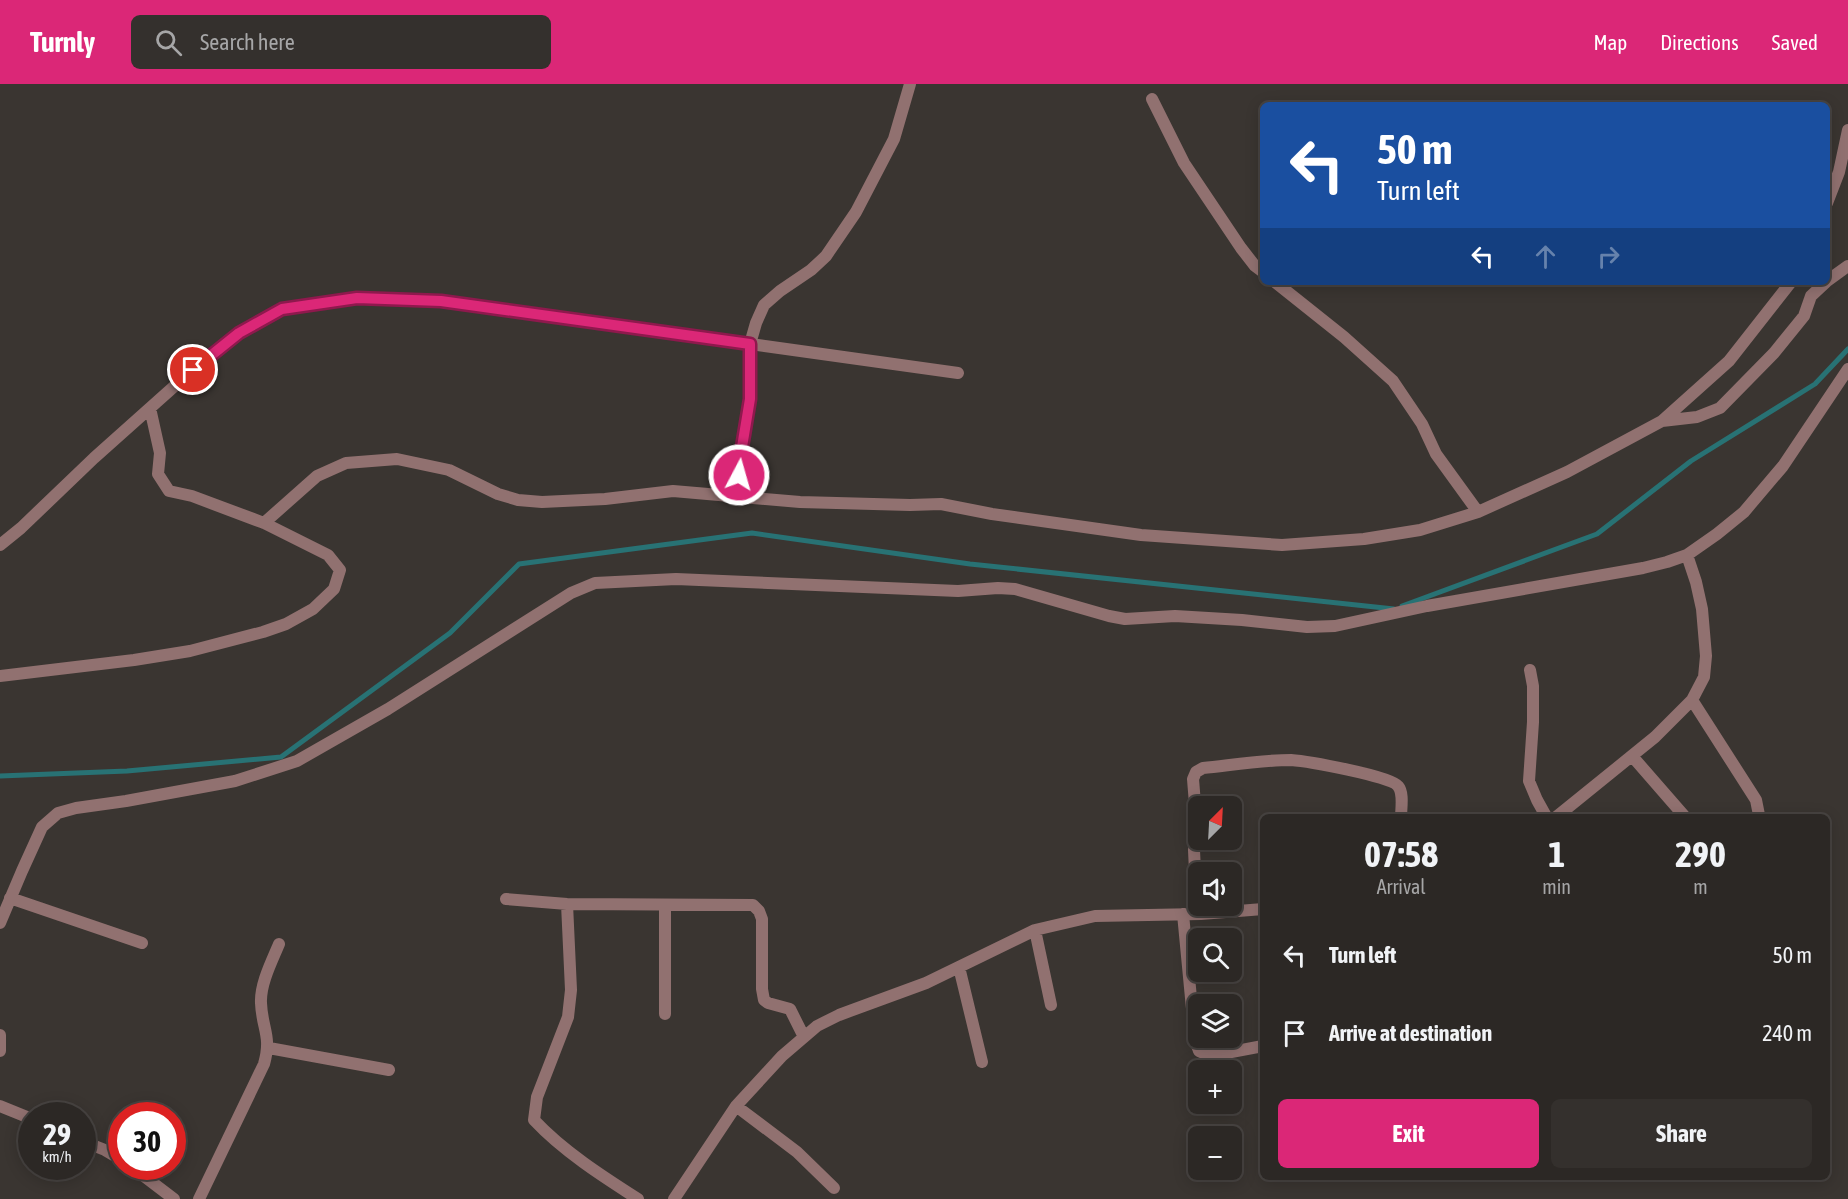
<!DOCTYPE html>
<meta charset="utf-8">
<style>
body{margin:0;font-family:"Asap Condensed",sans-serif;background:#34302d;color:#f1f3f6;height:100vh;display:flex;flex-direction:column;font-size:22px;white-space:nowrap}
*{box-sizing:border-box;margin:0}
p{font-size:20px;color:#a6a6a7}
.icon{flex:none;width:33px;height:33px;fill:none;stroke:currentColor;stroke-width:2;stroke-linecap:round;stroke-linejoin:round}
.map{position:relative;flex:1;overflow:hidden}
.panel{position:absolute;left:1260px;top:730px;width:570px;height:366px;display:flex;flex-direction:column;background:#2c2825;border-radius:9px;box-shadow:0 3px 15px #0003,0 0 0 2px #484442}
.panel>*{flex:none}
.hud{position:absolute;left:1260px;top:18px;width:570px;height:183px;border-radius:9px;box-shadow:0 3px 15px #0003,0 0 0 2px #484442;background:#1a4fa0;color:#fff;overflow:hidden}
.needle{width:39px;rotate:24deg}
.fabs{position:absolute;left:1188px;top:712px;display:grid;gap:12px}
.fabs a{display:grid;place-items:center;width:54px;height:54px;border-radius:9px;background:#2c2825;box-shadow:0 3px 15px #0003,0 0 0 2px #484442;font-size:30px}
.speed{position:absolute;left:18px;top:1018px;display:flex;gap:12px;font-size:30px;font-weight:700;text-align:center}
.speed>*{display:grid;place-content:center;width:78px;height:78px;border-radius:50%;background:#2c2825;box-shadow:0 3px 15px #0003,0 0 0 2px #484442;line-height:1}
.speed small{font-size:15px;font-weight:400}
.speed .limit{border:9px solid #d22;background:#fff;color:#111}
.pin{position:absolute;display:grid;place-items:center;width:51px;height:51px;color:#fff;margin:-26px;border:3px solid #fff;border-radius:50%;box-shadow:0 2px 6px #0007}
.me{position:absolute;width:66px;margin:-33px;rotate:6deg;stroke-linejoin:round;filter:drop-shadow(0 0 4px #0008)}
.turn{display:flex;align-items:center;gap:21px;height:126px;padding:0 18px;font-size:27px}
.turn .icon{width:78px;height:78px;stroke-width:2.5}
.turn b{display:block;font-size:42px;line-height:51px}
.lanes{display:flex;align-items:center;height:57px;padding:0 18px;background:#0003;justify-content:center;gap:30px;direction:ltr}
.lanes .off{opacity:.35}
.eta{display:flex;justify-content:space-evenly;align-items:center;height:102px;text-align:center}
.eta b{font-size:36px;font-weight:700;line-height:42px}
.action{display:flex;gap:12px;margin-top:auto;padding:12px 18px}
.action a{flex:1;height:69px;border-radius:9px;background:#db2777;color:#fff;font-size:24px;font-weight:700;line-height:69px;text-align:center}
.action a+a{background:#34302d;color:#f1f3f6}
ul{padding:0;list-style:none}
li{display:flex;align-items:center;gap:18px;height:78px;padding:0 18px}
li div{flex:1}
li b{display:block;font-size:22px}
li em{font-style:normal}
header{display:flex;align-items:center;gap:36px;box-sizing:border-box;height:84px;padding:0 30px;background:#db2777;color:#fff}
header strong{font-size:28px}
nav{display:flex;gap:33px;margin-inline-start:auto;font-size:21px}
.search{width:420px;height:54px;background:#34302d;display:flex;align-items:center;gap:15px;box-sizing:border-box;padding:0 21px;border-radius:9px;color:#a6a6a7;font-size:22px}
.map>svg:first-child{display:block}
</style>
<header>
<strong>Turnly</strong>
<div class="search"><svg class="icon" aria-label="search" viewBox="0 0 24 24"><circle cx="10" cy="10" r="6"/><path d="M15 15l6 6"/></svg>Search here</div>
<nav><a>Map</a><a>Directions</a><a>Saved</a></nav>
</header>
<div class="map">
<svg width="1848" height="1115" viewBox="0 0 1848 1115">
<rect width="100%" height="100%" fill="#3a3531"/>
<g fill="none" stroke-linecap="round" stroke-linejoin="round">
<path stroke="#287274" stroke-width="5" d="M 1402,522 L 1597,450 L 1691,377 L 1815,300 L 1848,265
M 0,692 L 127,687 L 281,673 L 450,549 L 519,480 L 752,449 L 970,480 L 1394,525"/>
<path stroke="#917170" stroke-width="12" d="M 1152,15 L 1184,79 L 1241,164 L 1255,182 L 1263,188
M 1827,119 L 1839,88 L 1848,46
M 1827,197 L 1848,182
M 1275,198 L 1344,253 L 1393,297 L 1422,340 L 1436,370 L 1478,428
M 1662,337 L 1697,333 L 1720,324 L 1774,269 L 1804,232 L 1811,212 L 1826,198
M 738,412 L 741,369 L 750,315 L 750,260 L 756,239 L 764,221 L 780,207 L 811,186 L 826,172 L 856,128 L 894,55 L 910,0
M 264,439 L 317,392 L 346,379 L 397,375 L 449,386 L 498,410 L 518,416 L 542,418 L 605,415 L 673,407 L 800,418 L 910,421 L 941,420 L 992,430 L 1141,451 L 1282,461 L 1364,455 L 1420,446 L 1478,428 L 1567,388 L 1662,337 L 1729,277 L 1791,198
M 0,461 L 21,444 L 94,374 L 178,299 L 239,249 L 282,225 L 357,214 L 442,217 L 958,289
M 1530,586 L 1533,602 L 1533,638 L 1529,697 L 1537,716 L 1547,734
M 0,592 L 134,576 L 190,567 L 263,548 L 286,540 L 313,525 L 334,505 L 340,486 L 328,471 L 264,439 L 192,412 L 169,407 L 158,390 L 160,369 L 150,324
M 1692,616 L 1756,716 L 1759,731 L 1758,734
M 1632,672 L 1686,734
M 1555,734 L 1655,653 L 1692,616 L 1704,593 L 1706,572 L 1702,525 L 1696,498 L 1687,471
M 1198,810 L 1195,787 L 1194,766 L 1197,745 L 1193,695 L 1196,688 L 1203,684 C 1232,681 1262,676 1291,676 C 1306,677 1391,692 1398,702 C 1404,709 1401,724 1401,734
M 10,814 L 142,859
M 506,815 L 567,820 L 753,821 L 759,827 L 762,835 L 762,905 L 764,916 L 768,919 L 790,925 L 804,953
M 567,820 L 571,906 L 568,933 L 537,1013 L 534,1036 C 563,1067 602,1092 638,1115
M 1183,830 L 1195,956 L 1199,967 L 1210,972 L 1263,962
M 0,839 L 22,787 L 42,743 L 58,729 L 76,724 L 126,717 L 235,697 L 297,677 L 388,625 L 571,509 L 595,499 L 676,495 L 958,507 L 998,504 L 1015,505 L 1109,532 L 1125,535 L 1175,532 L 1242,536 L 1307,543 L 1335,542 L 1427,522 L 1643,484 L 1667,478 L 1687,471 L 1717,450 L 1744,428 L 1783,382 L 1848,285
M 1035,846 L 1051,921
M 959,883 L 982,978
M 665,930 L 665,821
M 0,951 L 0,967
M 269,964 L 389,986
M 0,1022 L 32,1035
M 736,1022 L 797,1068 L 834,1104
M 82,1057 L 105,1066 L 122,1076
M 132,1083 L 174,1115
M 199,1115 L 264,980 C 272,952 262,945 261,919 C 260,900 272,877 279,860
M 674,1115 L 736,1022 L 782,972 L 817,942 L 839,931 L 926,899 L 1035,846 L 1095,832 L 1201,830 L 1263,825"/>
</g>
<g fill="none" stroke-linecap="round" stroke-linejoin="round">
<g stroke="#8e194d" stroke-width="15">
<path id="route" d="M 193,286 L 239,249 L 282,225 L 357,214 L 441,217 L 750,260 L 750,315 L 741,369 L 739,391"/>
</g>
<use href="#route" stroke="#db2777" stroke-width="10"/>
</g>
</svg>
<div class="fabs">
<a><svg class="needle" viewBox="-14 -14 28 28"><path d="M0-13l5 13h-10z" fill="#e53935"/><path d="M0 13l5-13h-10z" fill="#a6a6a7"/></svg></a>
<a><svg class="icon" aria-label="sound" viewBox="0 0 24 24"><path d="M4 9h4l5-4v14l-5-4H4zM17 9q2 3 0 6"/></svg></a>
<a><svg class="icon" aria-label="search" viewBox="0 0 24 24"><circle cx="10" cy="10" r="6"/><path d="M15 15l6 6"/></svg></a>
<a><svg class="icon" aria-label="layers" viewBox="0 0 24 24"><path d="M12 4l9 5-9 5-9-5zM3 14l9 5 9-5"/></svg></a>
<a>+</a>
<a>−</a>
</div>
<div class="speed"><div>29<small>km/h</small></div><div class="limit">30</div></div>
<div class="pin" style="left:193px;top:286px;background:#d93025"><svg class="icon" aria-label="arrive" viewBox="0 0 24 24"><path d="M6 21V4h12l-3 4 3 4H6"/></svg></div>
<svg class="me" style="left:739px;top:391px" viewBox="-20 -20 40 40"><circle r="17" fill="#db2777" stroke="#fff" stroke-width="3"/><path d="M0-11L8 9 0 5-8 9z" fill="#fff"/></svg>
<div class="hud">
<div class="turn"><svg class="icon" aria-label="left" viewBox="0 0 24 24"><path d="M17 20v-9H6M10 6l-5 5 5 5"/></svg><div><b>50 m</b>Turn left</div></div>
<div class="lanes"><svg class="icon" aria-label="left" viewBox="0 0 24 24"><path d="M17 20v-9H6M10 6l-5 5 5 5"/></svg><svg class="icon off" aria-label="ahead" viewBox="0 0 24 24"><path d="M12 20V5M6 11l6-6 6 6"/></svg><svg class="icon off" aria-label="right" viewBox="0 0 24 24"><path d="M7 20v-9h11M14 6l5 5-5 5"/></svg></div>
</div>
<section class="panel">
<div class="eta">
<div><b>07:58</b><p>Arrival</p></div>
<div><b>1</b><p>min</p></div>
<div><b>290</b><p>m</p></div>
</div>
<ul>
<li><svg class="icon" aria-label="left" viewBox="0 0 24 24"><path d="M17 20v-9H6M10 6l-5 5 5 5"/></svg><div><b>Turn left</b></div><em>50 m</em></li>
<li><svg class="icon" aria-label="arrive" viewBox="0 0 24 24"><path d="M6 21V4h12l-3 4 3 4H6"/></svg><div><b>Arrive at destination</b></div><em>240 m</em></li>
</ul>
<div class="action"><a>Exit</a><a>Share</a></div>
</section>
</div>
